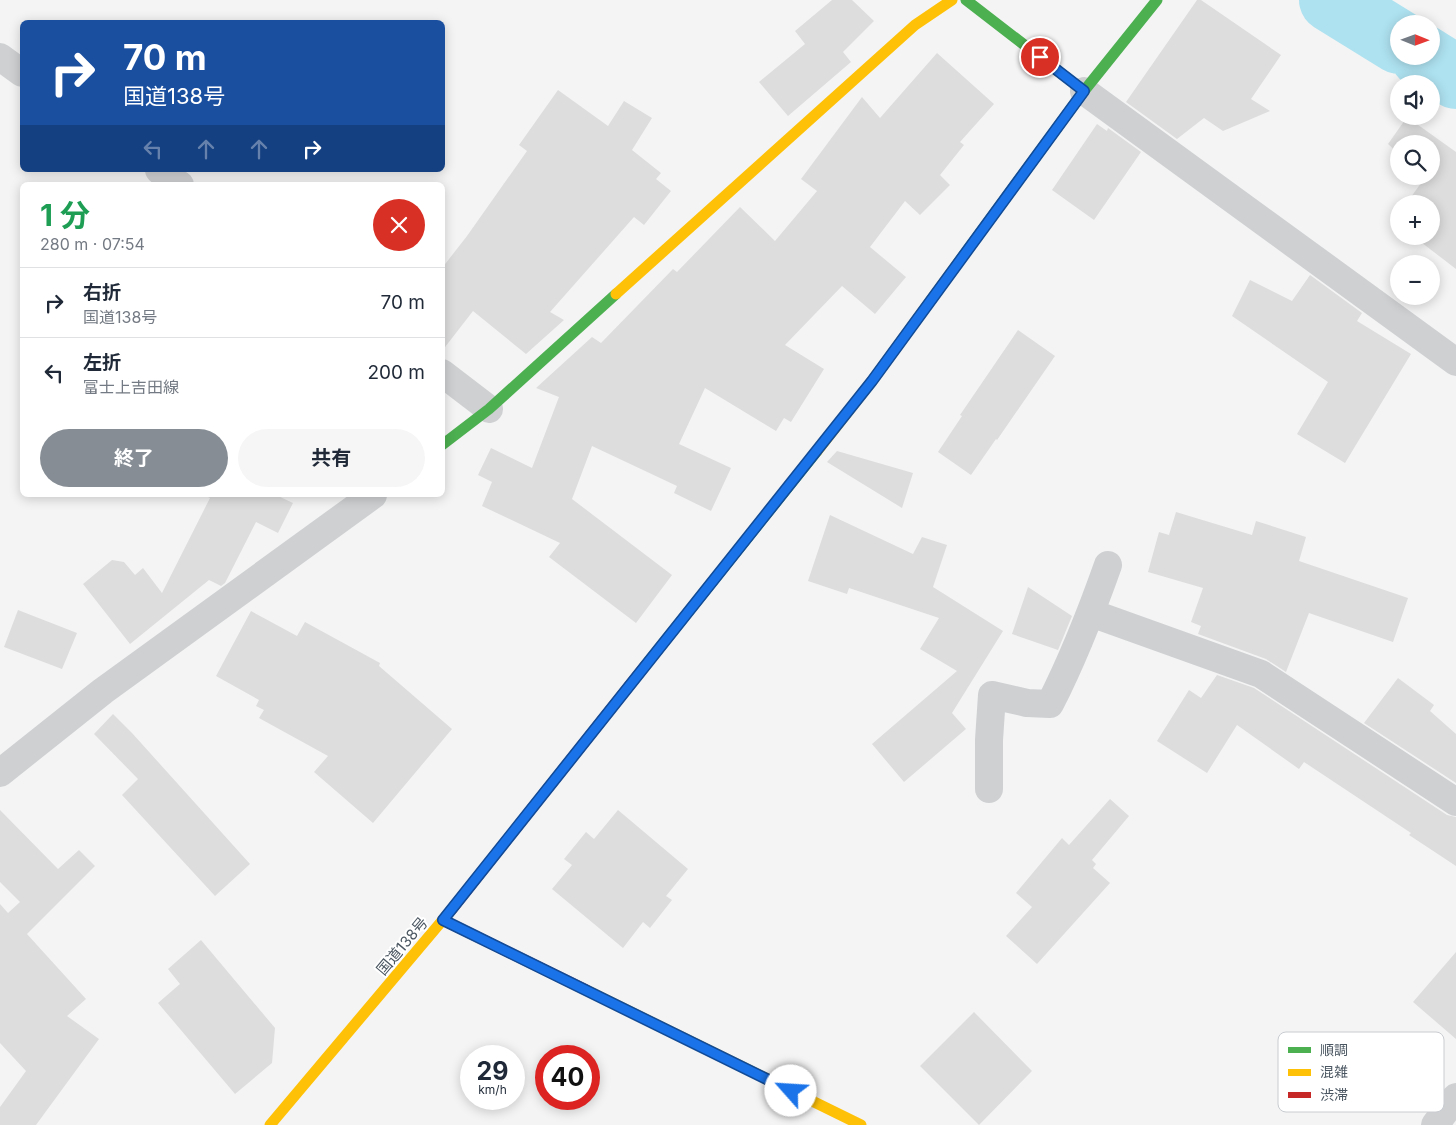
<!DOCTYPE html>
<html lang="ja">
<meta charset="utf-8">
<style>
body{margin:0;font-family:Inter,"Noto Sans JP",sans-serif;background:#f6f6f7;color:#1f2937;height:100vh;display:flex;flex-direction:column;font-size:19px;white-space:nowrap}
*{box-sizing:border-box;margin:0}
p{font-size:16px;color:#747a83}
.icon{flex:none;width:28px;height:28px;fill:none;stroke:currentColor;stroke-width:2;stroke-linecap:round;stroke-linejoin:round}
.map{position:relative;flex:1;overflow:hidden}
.side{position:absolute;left:20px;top:182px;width:425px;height:315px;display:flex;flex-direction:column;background:#fff;border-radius:8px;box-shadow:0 2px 12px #0003}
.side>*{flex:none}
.hud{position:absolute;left:20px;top:20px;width:425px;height:152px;border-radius:8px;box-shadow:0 2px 12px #0003;background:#1a4fa0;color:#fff;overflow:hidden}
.needle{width:32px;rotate:91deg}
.buttons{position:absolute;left:1390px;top:15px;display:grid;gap:10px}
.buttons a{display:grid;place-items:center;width:50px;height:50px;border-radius:50%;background:#fff;box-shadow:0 2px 12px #0003;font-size:25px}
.speed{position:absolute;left:460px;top:1045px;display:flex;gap:10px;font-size:25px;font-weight:700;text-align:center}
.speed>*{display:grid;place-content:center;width:65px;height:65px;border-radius:50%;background:#fff;box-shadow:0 2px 12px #0003;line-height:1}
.speed small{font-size:12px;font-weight:400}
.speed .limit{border:8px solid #d22;background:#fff;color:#111}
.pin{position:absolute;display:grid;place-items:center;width:42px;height:42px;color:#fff;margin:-21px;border:2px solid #fff;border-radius:50%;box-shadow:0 1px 5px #0007}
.me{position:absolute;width:55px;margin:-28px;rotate:296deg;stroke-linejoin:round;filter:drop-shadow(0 0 4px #0008)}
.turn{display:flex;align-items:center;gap:18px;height:105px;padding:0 20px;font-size:22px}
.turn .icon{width:65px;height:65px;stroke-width:2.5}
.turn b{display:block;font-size:35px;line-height:42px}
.lanes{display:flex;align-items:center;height:48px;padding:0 20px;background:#0003;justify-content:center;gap:25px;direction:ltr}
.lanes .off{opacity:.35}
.round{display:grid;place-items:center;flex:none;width:52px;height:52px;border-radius:26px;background:#f6f6f7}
.overview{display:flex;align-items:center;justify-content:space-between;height:85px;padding:0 20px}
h1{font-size:30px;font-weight:700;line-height:38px;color:#1e9e55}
.button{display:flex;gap:10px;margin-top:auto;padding:10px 20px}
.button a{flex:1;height:58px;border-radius:30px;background:#868d94;color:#fff;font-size:20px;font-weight:700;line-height:58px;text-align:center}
.button a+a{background:#f6f6f7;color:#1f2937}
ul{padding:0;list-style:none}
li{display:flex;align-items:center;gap:15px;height:70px;padding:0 20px;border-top:1px solid #e0e1e3}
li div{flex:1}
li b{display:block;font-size:19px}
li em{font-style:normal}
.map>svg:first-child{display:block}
</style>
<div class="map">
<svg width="1456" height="1125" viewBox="0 0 1456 1125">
<rect width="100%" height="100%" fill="#f4f4f4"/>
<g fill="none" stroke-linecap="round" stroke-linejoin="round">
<path stroke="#aee2f0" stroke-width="64" d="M 1331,0 L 1399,42
M 1422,56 L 1456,77"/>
</g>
<path fill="#ddddde" d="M 832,0 L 852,0 L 874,21 L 843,52 L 851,62 L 788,116 L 759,82 L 805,44 L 795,31 Z
M 1197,0 L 1201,0 L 1281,55 L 1251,99 L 1270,111 L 1223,131 L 1204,118 L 1177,139 L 1126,102 Z
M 937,53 L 994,104 L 960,142 L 964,145 L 940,175 L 950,185 L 920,215 L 905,201 L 870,247 L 906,277 L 875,314 L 842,286 L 785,345 L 824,369 L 791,422 L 784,418 L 776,431 L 705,388 L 679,444 L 731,468 L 711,511 L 674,493 L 677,486 L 592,446 L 572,499 L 672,575 L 636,623 L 549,557 L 560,543 L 482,506 L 492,482 L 478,475 L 491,448 L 532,468 L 559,397 L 536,388 L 592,337 L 601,343 L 673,269 L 677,272 L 740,207 L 775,241 L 817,191 L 801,179 L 862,97 L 880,118 Z
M 558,90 L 608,126 L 624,101 L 652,118 L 632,150 L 661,173 L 656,179 L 671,191 L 644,225 L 634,217 L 550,312 L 564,320 L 526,354 L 473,311 L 442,351 L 442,268 L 467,236 L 527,151 L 519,145 Z
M 1407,117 L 1456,152 L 1456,269 L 1413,236 L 1431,236 L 1431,204 L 1406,204 L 1426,176 L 1431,176 L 1431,144 L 1399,144 L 1399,154 L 1388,144 Z
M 1097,124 L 1107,131 L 1108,128 L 1141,152 L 1094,220 L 1052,190 Z
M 1310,275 L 1362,313 L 1357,321 L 1411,354 L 1345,463 L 1297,434 L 1328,382 L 1232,316 L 1250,280 L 1292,301 Z
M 1018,330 L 1055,356 L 997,440 L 996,439 L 971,475 L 938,452 L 962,416 L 960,415 Z
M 837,451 L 913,473 L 902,508 L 827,462 Z
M 204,495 L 276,495 L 293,503 L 278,533 L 256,522 L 225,583 L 221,586 L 209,580 L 130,644 L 83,584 L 112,560 L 124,562 L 135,575 L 143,568 L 162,593 L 210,498 Z
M 1176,512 L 1252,535 L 1256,521 L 1306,537 L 1299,561 L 1408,598 L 1393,642 L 1309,613 L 1286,672 L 1266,659 L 1198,634 L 1201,626 L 1191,622 L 1203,588 L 1148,572 L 1159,532 L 1169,535 Z
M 830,515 L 913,554 L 922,537 L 947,545 L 933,587 L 1003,631 L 952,713 L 966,729 L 904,782 L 872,744 L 957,671 L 920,649 L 939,618 L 849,588 L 847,594 L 808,581 Z
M 1028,587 L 1072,616 L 1058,650 L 1012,634 Z
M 18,610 L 77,633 L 62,669 L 4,647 Z
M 251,611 L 297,636 L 305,622 L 380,663 L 379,666 L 452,729 L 373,823 L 314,772 L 328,756 L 259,718 L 264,710 L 256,706 L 259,700 L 216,676 Z
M 1217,675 L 1254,688 L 1447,815 L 1456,817 L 1456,866 L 1409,835 L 1411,833 L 1304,762 L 1299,769 L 1237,725 L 1207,773 L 1157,741 L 1189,690 L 1201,698 Z
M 1398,678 L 1434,705 L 1430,711 L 1456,734 L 1456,783 L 1364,723 Z
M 113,714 L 132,733 L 250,864 L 215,896 L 122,795 L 138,779 L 94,734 Z
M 1110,799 L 1129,816 L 1092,860 L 1096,864 L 1093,868 L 1110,883 L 1037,964 L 1006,936 L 1032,907 L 1016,893 L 1062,838 L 1069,845 Z
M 0,810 L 58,869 L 79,850 L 95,866 L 27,934 L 86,999 L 67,1016 L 99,1039 L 36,1125 L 0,1125 L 0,1107 L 26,1071 L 0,1043 L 0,904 L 8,913 L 20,902 L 0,882 Z
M 618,810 L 688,869 L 666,896 L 672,900 L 650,928 L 643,922 L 623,948 L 552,889 L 572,865 L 564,859 L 586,832 L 594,839 Z
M 201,940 L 275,1028 L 272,1063 L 235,1094 L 158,1003 L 180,984 L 168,969 Z
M 1456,952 L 1456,1039 L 1413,1002 Z
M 974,1012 L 1032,1071 L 979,1125 L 920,1066 Z"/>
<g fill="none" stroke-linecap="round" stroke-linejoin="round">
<path stroke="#ced0d2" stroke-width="28" d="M 0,57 L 22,73
M 1084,91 L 1456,362
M 159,170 L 180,185
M 442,373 L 489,409
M 1091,613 L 1261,674 L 1456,802
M 0,773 L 103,691 L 373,495
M 989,789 L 989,740 L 992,695 L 1027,703 L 1050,704 C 1073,659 1091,613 1108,565
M 1435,1125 L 1456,1097"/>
<path stroke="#4caf50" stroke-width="11" d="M 966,0 L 1084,91
M 958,263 L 1084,91 L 1157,0
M 442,445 L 489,409 L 616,294
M 645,666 L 817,451"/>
<path stroke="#ffc107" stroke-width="11" d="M 616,294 L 915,25 L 952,0
M 817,451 L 872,381 L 958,263
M 586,990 L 861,1125
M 270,1125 L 452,909"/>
<path stroke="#c62828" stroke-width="11" d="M 452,909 L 645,666
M 443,920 L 586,990"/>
</g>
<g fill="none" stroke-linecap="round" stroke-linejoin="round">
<g stroke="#114b97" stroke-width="12">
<path id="route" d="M 791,1091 L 443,920 L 872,381 L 1084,91 L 1040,57"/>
</g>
<use href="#route" stroke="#1a73e8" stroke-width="9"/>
</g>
<g text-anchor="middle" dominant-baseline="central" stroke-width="4" stroke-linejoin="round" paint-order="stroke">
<g font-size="15" fill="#4a5661" stroke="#fff">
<text transform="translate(402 946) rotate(-50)">国道138号</text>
</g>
</g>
<rect x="1278" y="1032" width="166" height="80" rx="8" fill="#fff" stroke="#c9ccd0" stroke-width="1"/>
<rect x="1288" y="1047" width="23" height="6" fill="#4caf50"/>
<rect x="1288" y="1069" width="23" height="7" fill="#ffc107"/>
<rect x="1288" y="1092" width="23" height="6" fill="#c62828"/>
<g font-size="14" fill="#4a5661">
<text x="1320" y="1055">順調</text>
<text x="1320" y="1077">混雑</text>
<text x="1320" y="1100">渋滞</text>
</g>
</svg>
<div class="buttons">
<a><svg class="needle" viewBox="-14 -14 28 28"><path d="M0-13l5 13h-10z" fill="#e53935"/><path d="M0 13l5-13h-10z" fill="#747a83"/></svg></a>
<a><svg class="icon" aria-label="sound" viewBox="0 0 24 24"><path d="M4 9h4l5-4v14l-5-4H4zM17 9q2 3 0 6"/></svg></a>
<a><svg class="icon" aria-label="search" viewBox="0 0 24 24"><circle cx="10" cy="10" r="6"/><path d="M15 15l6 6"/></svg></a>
<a>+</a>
<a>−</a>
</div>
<div class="speed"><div>29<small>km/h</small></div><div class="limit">40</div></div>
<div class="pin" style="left:1040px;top:57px;background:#d93025"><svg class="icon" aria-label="arrive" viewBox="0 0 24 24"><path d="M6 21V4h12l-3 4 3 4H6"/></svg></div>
<svg class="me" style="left:791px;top:1091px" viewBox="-20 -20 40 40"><circle r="19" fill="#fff"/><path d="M0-13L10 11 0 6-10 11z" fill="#1a73e8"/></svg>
<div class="hud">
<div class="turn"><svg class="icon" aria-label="right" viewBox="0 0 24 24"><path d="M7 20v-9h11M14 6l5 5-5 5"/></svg><div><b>70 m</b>国道138号</div></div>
<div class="lanes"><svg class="icon off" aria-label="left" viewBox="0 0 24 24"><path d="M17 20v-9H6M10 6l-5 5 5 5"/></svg><svg class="icon off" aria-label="ahead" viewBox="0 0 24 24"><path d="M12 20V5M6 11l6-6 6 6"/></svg><svg class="icon off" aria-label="ahead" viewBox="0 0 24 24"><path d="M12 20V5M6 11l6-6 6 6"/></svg><svg class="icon" aria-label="right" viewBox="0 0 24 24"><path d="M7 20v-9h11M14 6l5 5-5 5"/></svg></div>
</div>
<section class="side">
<div class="overview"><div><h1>1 分</h1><p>280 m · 07:54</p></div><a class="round" style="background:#d93025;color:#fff"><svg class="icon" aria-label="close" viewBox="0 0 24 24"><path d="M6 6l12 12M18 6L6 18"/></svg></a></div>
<ul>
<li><svg class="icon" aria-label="right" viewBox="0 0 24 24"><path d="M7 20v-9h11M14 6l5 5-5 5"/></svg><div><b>右折</b><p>国道138号</p></div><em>70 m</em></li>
<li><svg class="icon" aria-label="left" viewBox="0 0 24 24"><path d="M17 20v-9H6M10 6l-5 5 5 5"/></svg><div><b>左折</b><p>富士上吉田線</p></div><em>200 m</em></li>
</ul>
<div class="button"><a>終了</a><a>共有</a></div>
</section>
</div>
